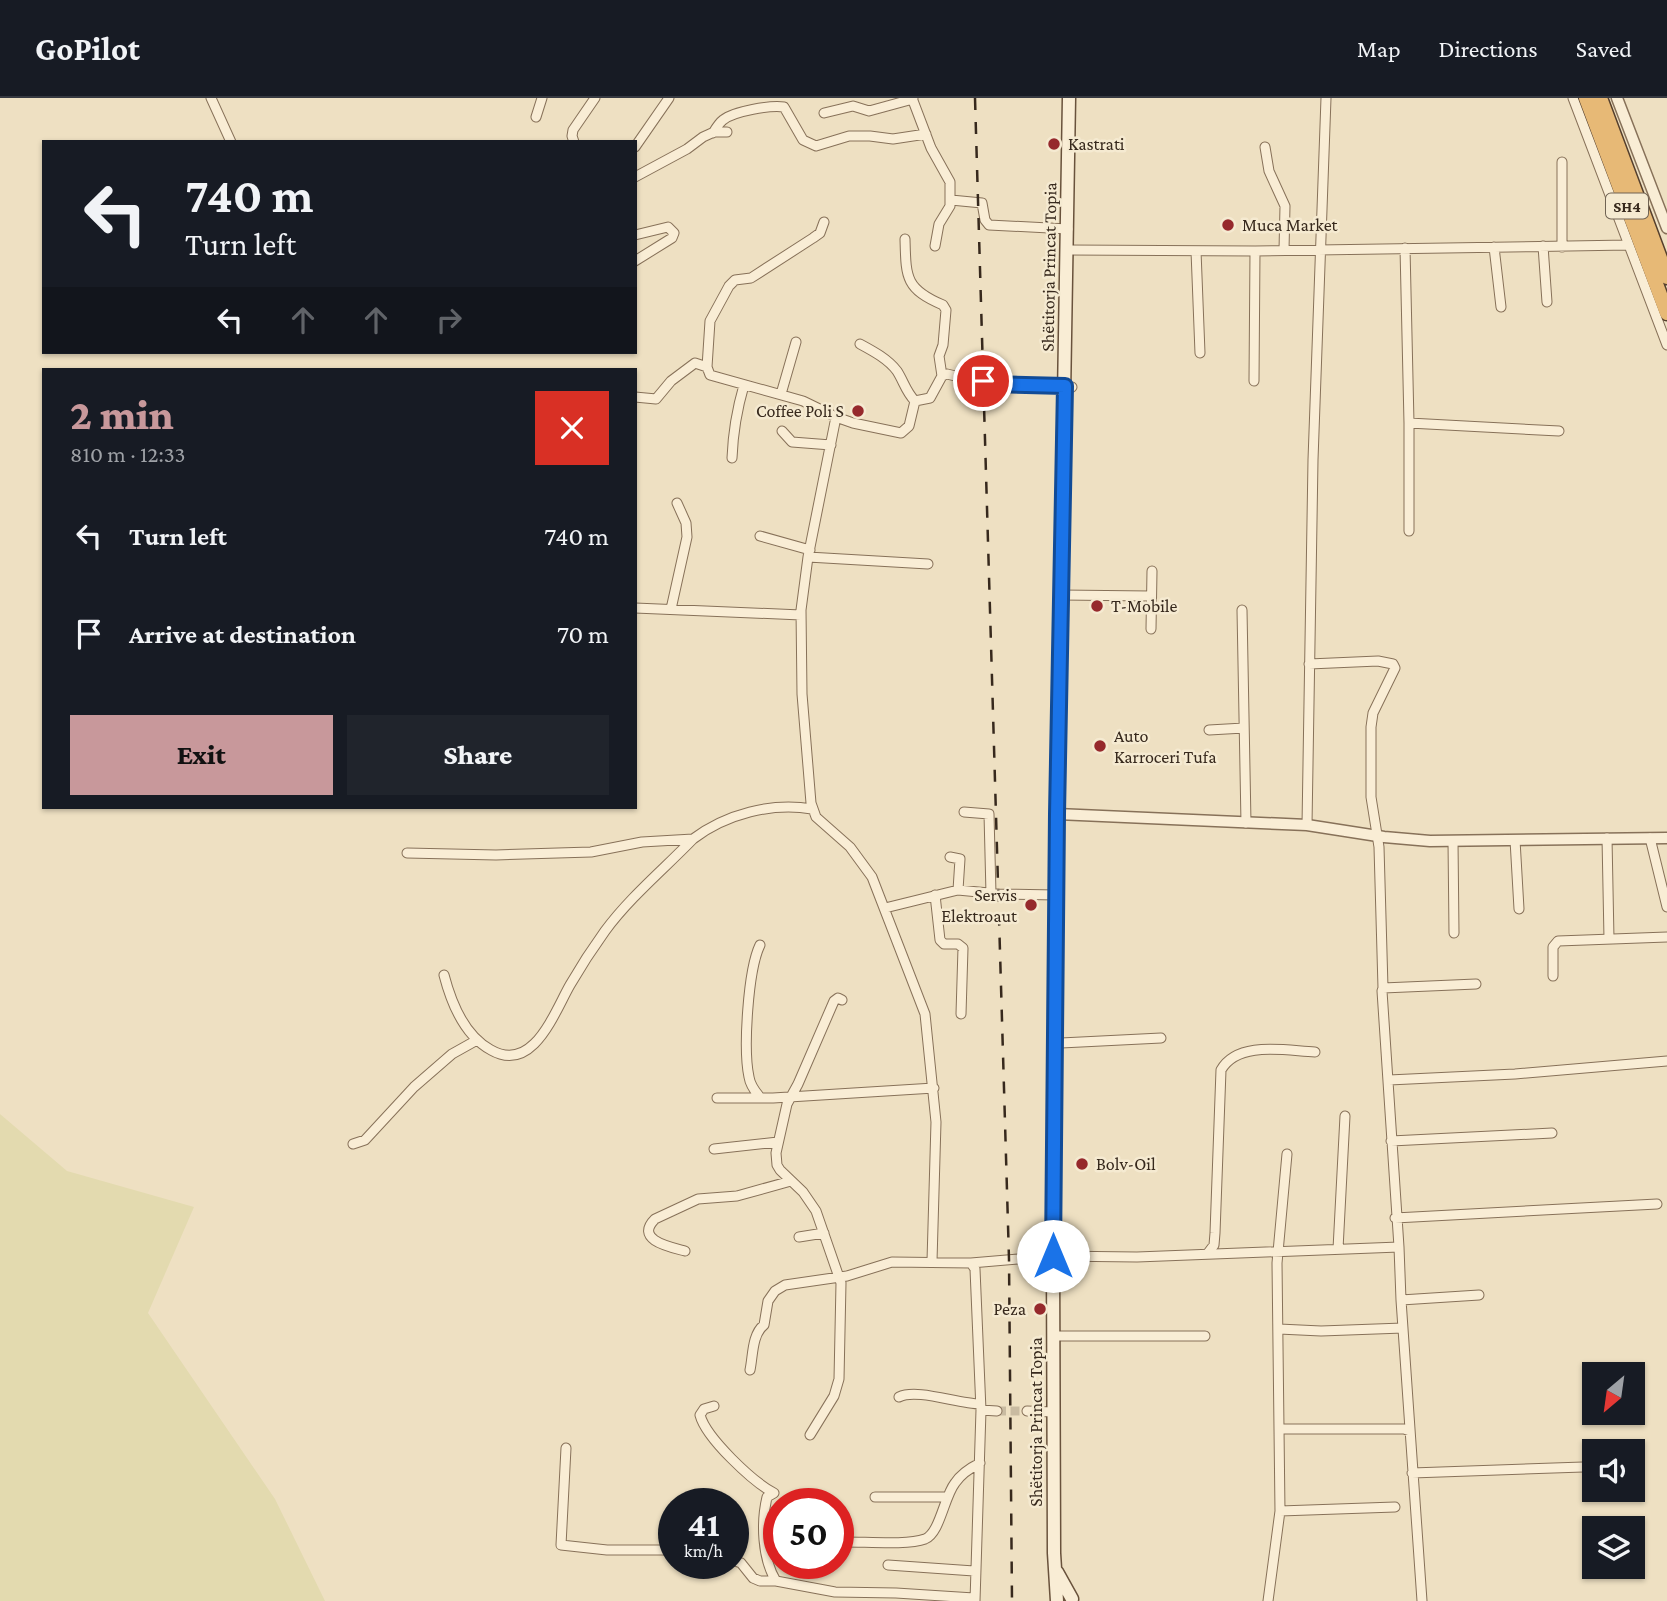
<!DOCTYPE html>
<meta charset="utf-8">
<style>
body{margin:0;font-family:"Crimson Pro",serif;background:#20242c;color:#f1f3f6;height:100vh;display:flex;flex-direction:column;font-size:26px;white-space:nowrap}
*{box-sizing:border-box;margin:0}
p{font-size:23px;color:#9ea1a6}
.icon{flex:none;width:38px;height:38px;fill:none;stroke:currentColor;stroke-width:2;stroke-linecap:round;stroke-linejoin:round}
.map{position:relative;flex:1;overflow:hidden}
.side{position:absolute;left:42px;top:270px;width:595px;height:441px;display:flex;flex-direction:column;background:#171b24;border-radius:0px;box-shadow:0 2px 5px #0004}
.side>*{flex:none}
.top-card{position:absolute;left:42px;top:42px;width:595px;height:214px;border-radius:0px;box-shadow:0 2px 5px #0004;background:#171b24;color:#f1f3f6;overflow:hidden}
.needle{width:46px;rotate:209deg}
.tools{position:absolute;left:1582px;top:1264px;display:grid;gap:14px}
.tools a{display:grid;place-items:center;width:63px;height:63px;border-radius:0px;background:#171b24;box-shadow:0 2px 5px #0004;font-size:35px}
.speed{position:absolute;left:658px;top:1390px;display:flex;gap:14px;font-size:35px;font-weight:700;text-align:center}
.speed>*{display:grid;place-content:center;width:91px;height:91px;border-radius:50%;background:#171b24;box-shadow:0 2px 5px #0004;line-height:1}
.speed small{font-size:18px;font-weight:400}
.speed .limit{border:10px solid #d22;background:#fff;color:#111}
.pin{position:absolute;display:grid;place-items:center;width:60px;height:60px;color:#fff;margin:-30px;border:4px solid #fff;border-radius:50%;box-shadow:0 2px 7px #0007}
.me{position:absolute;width:77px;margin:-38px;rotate:0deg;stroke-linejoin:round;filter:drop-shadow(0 0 5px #0008)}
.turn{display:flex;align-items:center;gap:24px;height:147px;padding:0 28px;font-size:32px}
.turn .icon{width:91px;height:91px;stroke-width:2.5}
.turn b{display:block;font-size:49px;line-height:60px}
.lanes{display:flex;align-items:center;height:66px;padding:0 28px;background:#0003;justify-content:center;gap:35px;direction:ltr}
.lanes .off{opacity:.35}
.round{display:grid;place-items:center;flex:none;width:74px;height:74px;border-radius:0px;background:#20242c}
.headline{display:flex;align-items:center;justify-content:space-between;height:119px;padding:0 28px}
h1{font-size:42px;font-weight:800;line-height:52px;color:#c8989b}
.action{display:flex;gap:14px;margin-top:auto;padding:14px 28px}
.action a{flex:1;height:80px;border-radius:0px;background:#c8989b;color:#111;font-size:28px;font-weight:800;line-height:80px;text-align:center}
.action a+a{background:#20242c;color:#f1f3f6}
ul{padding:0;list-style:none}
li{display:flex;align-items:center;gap:21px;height:98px;padding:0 28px}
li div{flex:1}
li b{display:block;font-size:26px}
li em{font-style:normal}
header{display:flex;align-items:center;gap:42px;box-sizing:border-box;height:98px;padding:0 35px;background:#171b24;border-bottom:2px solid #363941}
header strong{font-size:33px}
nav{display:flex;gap:38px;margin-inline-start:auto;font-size:24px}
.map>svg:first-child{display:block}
</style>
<header>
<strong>GoPilot</strong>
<nav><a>Map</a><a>Directions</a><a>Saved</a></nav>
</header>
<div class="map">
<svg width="1667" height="1503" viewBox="0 0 1667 1503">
<rect width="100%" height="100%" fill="#eee0c2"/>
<path fill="#e3daaf" d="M 0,1016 L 67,1073 L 194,1109 L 148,1215 L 275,1401 L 325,1503 L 0,1503 Z"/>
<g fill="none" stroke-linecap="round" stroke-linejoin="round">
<path stroke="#c9bba1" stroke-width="9" stroke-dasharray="9 4.5" stroke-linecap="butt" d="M 997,1313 L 1027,1313"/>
<g stroke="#877159" stroke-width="11">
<path id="minor" d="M 211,0 L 231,44
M 912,0 L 931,50 L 950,84 L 950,108 L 939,126 L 935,148
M 1573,0 L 1667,247
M 824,15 L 853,8 L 869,13 L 913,1
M 536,19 L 542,0
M 713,35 C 716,30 719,25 723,22 C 734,13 771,7 784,9 L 803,42 L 816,48 L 849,38 L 870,38 L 893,41 L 926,36
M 574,44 L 572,38 L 573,32 L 595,0
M 635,49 L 669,0
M 1265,49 L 1269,73 L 1285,108 L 1284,152
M 635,79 L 687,51 L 703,39 L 714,34 L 727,34
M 951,102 L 982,105 L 985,122 L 989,127 L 1068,131
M 824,124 L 820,135 L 813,140 L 751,180 L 735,182 L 729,188 L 710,223 L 707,269 L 710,277 L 803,303 L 836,319 L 853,325 L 901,335 L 909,328 L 915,303 L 930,300 L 942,278 L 947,276 L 993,287 L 1072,289
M 635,137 L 668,129 L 674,135 L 672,140 L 635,163
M 905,141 C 906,179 905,191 943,207 L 946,212 L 943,247 L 939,258 L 942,278
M 1543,148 L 1547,204
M 1494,149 L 1501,209
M 1562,149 L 1562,64
M 1405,150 L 1409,325 L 1409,433
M 1068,152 L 1255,153 L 1628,147
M 1196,153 L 1200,255
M 860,246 C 873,253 888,261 897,273 C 904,284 906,294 915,303
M 1254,283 L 1255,153
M 781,296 L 796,244
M 635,299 L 656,301 L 671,283 L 695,265 L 707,269
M 836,319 L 808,459 L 801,512 L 802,596 L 811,705 L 816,719 L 850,749 L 872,779 L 925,916 L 936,1024 L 932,1163
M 1409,325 L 1559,333
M 782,333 L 792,344 L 831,347
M 732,360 C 733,334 737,311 744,287
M 760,438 L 810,452
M 808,459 L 928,466
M 1061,497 L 1150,498
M 635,510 L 801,517
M 671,511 L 687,439 L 686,425 L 677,405
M 1242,512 L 1246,725
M 1151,531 L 1152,473
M 1309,566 L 1378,563 L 1393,566 L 1395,570 L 1373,615 L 1371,629 L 1371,699 L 1379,749 L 1383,890
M 1209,632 L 1244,630
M 964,714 L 989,716 L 991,796
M 1307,727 L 1313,362 L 1326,0
M 1607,740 L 1609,841
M 1650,740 L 1667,809
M 1515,742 L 1519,811
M 1453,743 L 1454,835
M 407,755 L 496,757 L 591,754 L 642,744 L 693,741
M 950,759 L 960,761 L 958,792
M 935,797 L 940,842 L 944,846 L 958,846 L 963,850 L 961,916
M 885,810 L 958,792 L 999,796 L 1056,797
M 444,877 C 451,904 465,938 491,952 C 533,976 554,915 570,887 C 581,868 592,851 605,833 C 630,799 664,771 693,741 C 726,716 772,704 812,711
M 1553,878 L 1553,849 L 1558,843 L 1667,839
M 1061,945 L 1161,940
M 1389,982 L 1515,976 L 1667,963
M 759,998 C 754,992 750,986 749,979 C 743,951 748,872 760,847
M 717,1000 L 773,1000 L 934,990
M 1391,1043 L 1552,1035
M 353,1046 L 365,1042 L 414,989 L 452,956 L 477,942
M 714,1051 L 778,1044
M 1395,1120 L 1657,1106
M 799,1139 L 824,1135
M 1399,1149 L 1401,1202 L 1479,1197
M 1338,1151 L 1345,1018
M 685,1153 C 670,1149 634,1142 655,1121 L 698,1101 L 737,1098 L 791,1083
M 1208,1155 L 1214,1147 L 1215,1135 L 1221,972 C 1238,942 1287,953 1315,954
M 971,1165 L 975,1171 L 981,1312 L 975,1503
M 1401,1202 L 1422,1503
M 1279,1231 L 1321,1233 L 1403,1230
M 1053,1238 L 1205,1238
M 750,1272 C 753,1258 752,1236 764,1227 L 768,1203 L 775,1193 L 785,1187 L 847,1178 L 892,1164 L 971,1165 L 1053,1158 L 1137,1159 L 1399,1149 L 1382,893 L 1383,890 L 1476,886
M 899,1299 C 917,1290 958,1306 980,1306
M 714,1308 L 704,1311 L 700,1317 C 706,1340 753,1384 774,1395 L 767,1399 C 761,1424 762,1460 776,1483
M 981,1312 L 997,1313
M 1027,1313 L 1053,1314
M 1279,1331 L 1404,1331 L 1410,1333
M 810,1337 L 834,1298 L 839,1281 L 841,1185 L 816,1113 L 803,1094 L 780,1072 L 777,1067 L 776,1055 L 787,1006 L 798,986 L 834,903 L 838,900 L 842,902
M 566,1350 L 561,1447 L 607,1452 L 674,1452
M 1412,1375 L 1583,1369
M 875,1399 L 947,1399
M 1280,1413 L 1395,1409
M 838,1444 C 860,1443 906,1448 925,1441 C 940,1435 944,1399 955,1385 C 961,1376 970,1370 980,1365
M 733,1462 L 741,1465 L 753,1480 L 760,1483 L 776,1483 L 835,1494 L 896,1495 L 974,1500
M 888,1467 L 974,1473
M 1268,1503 L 1280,1413 L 1277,1165 L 1287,1056"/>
</g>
<g stroke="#877159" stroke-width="13">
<path id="tertiary" d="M 1617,0 L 1667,130
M 1057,716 L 1307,727 L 1384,739 L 1430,743 L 1667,740"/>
</g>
<g stroke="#69523c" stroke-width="15">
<path id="secondary" d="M 1057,1474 L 1072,1501
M 1057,1503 L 1054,1455 L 1053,1158 L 1057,716 L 1069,0"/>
</g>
<g stroke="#553f2d" stroke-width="17">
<path id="trunk" d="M 1586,0 L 1667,215
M 1600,0 L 1667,179"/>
</g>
<use href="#minor" stroke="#f9edd5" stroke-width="9"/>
<use href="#tertiary" stroke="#f9edd5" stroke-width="10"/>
<use href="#secondary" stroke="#f9edd5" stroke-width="12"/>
<use href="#trunk" stroke="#e7b976" stroke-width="14"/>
<path stroke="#37291d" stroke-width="2.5" stroke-dasharray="12 12" stroke-linecap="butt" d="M 975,0 L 1009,1161 L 1012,1503"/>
</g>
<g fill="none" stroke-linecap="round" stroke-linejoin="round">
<g stroke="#114b97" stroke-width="18">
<path id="route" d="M 983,283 L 993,286 L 1065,288 L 1057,716 L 1053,1158"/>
</g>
<use href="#route" stroke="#1a73e8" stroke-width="12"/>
</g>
<g fill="#96292c" stroke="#f5ead1" stroke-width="2.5">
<circle cx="1054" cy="46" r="7"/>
<circle cx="1228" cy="127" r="7"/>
<circle cx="858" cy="313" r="7"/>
<circle cx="1097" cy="508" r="7"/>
<circle cx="1100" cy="648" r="7"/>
<circle cx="1031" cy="807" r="7"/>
<circle cx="1082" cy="1066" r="7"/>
<circle cx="1040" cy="1211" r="7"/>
</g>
<g text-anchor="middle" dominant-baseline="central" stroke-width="5" stroke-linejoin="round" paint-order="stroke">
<rect fill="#f5ead1" stroke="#706353" stroke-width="2" x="1606" y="95.5" width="42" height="25" rx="5"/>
<g font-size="16" font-weight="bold" fill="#37291d">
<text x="1627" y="108">SH4</text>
</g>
<g font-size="18" fill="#37291d" stroke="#f5ead1" text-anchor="start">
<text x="1068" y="46">Kastrati</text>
<text x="1242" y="127">Muca Market</text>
<text x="844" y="313" text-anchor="end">Coffee Poli S</text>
<text x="1111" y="508">T-Mobile</text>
<text x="1114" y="638">Auto<tspan x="1114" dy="21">Karroceri Tufa</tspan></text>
<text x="1017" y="797" text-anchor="end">Servis<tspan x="1017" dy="21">Elektroaut</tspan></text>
<text x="1096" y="1066">Bolv-Oil</text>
<text x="1026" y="1211" text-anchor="end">Peza</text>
</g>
<g font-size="18" fill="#37291d" stroke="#f5ead1">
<text transform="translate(1049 169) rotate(-89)">Shëtitorja Princat Topia</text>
<text transform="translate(1036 1324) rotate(-90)">Shëtitorja Princat Topia</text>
</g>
</g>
</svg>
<div class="tools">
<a><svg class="needle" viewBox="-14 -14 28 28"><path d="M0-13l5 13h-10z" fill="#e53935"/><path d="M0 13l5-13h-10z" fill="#9ea1a6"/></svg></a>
<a><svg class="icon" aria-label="sound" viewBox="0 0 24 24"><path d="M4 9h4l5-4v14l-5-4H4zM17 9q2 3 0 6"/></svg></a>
<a><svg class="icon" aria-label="layers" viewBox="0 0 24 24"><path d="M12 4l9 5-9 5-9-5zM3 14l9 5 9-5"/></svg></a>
</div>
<div class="speed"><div>41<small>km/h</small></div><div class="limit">50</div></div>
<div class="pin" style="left:983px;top:283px;background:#d93025"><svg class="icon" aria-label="arrive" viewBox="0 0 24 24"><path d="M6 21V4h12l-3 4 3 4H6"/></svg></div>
<svg class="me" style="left:1053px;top:1158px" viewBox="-20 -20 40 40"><circle r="19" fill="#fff"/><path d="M0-13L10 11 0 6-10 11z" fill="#1a73e8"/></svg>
<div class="top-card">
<div class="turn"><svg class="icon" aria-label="left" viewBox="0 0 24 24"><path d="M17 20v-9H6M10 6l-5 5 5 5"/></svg><div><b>740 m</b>Turn left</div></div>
<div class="lanes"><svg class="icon" aria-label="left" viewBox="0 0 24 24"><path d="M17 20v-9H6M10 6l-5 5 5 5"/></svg><svg class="icon off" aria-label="ahead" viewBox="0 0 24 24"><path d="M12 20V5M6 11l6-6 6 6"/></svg><svg class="icon off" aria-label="ahead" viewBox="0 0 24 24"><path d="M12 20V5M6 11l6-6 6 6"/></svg><svg class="icon off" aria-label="right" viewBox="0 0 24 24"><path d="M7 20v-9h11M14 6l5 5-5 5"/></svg></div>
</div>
<section class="side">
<div class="headline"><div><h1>2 min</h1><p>810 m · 12:33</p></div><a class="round" style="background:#d93025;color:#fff"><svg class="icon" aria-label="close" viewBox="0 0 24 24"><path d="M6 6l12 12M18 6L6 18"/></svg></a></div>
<ul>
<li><svg class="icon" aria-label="left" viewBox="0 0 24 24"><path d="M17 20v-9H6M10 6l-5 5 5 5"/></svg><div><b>Turn left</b></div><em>740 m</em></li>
<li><svg class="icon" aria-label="arrive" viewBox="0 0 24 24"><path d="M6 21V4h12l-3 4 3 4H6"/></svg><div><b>Arrive at destination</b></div><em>70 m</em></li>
</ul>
<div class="action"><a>Exit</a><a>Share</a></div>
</section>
</div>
